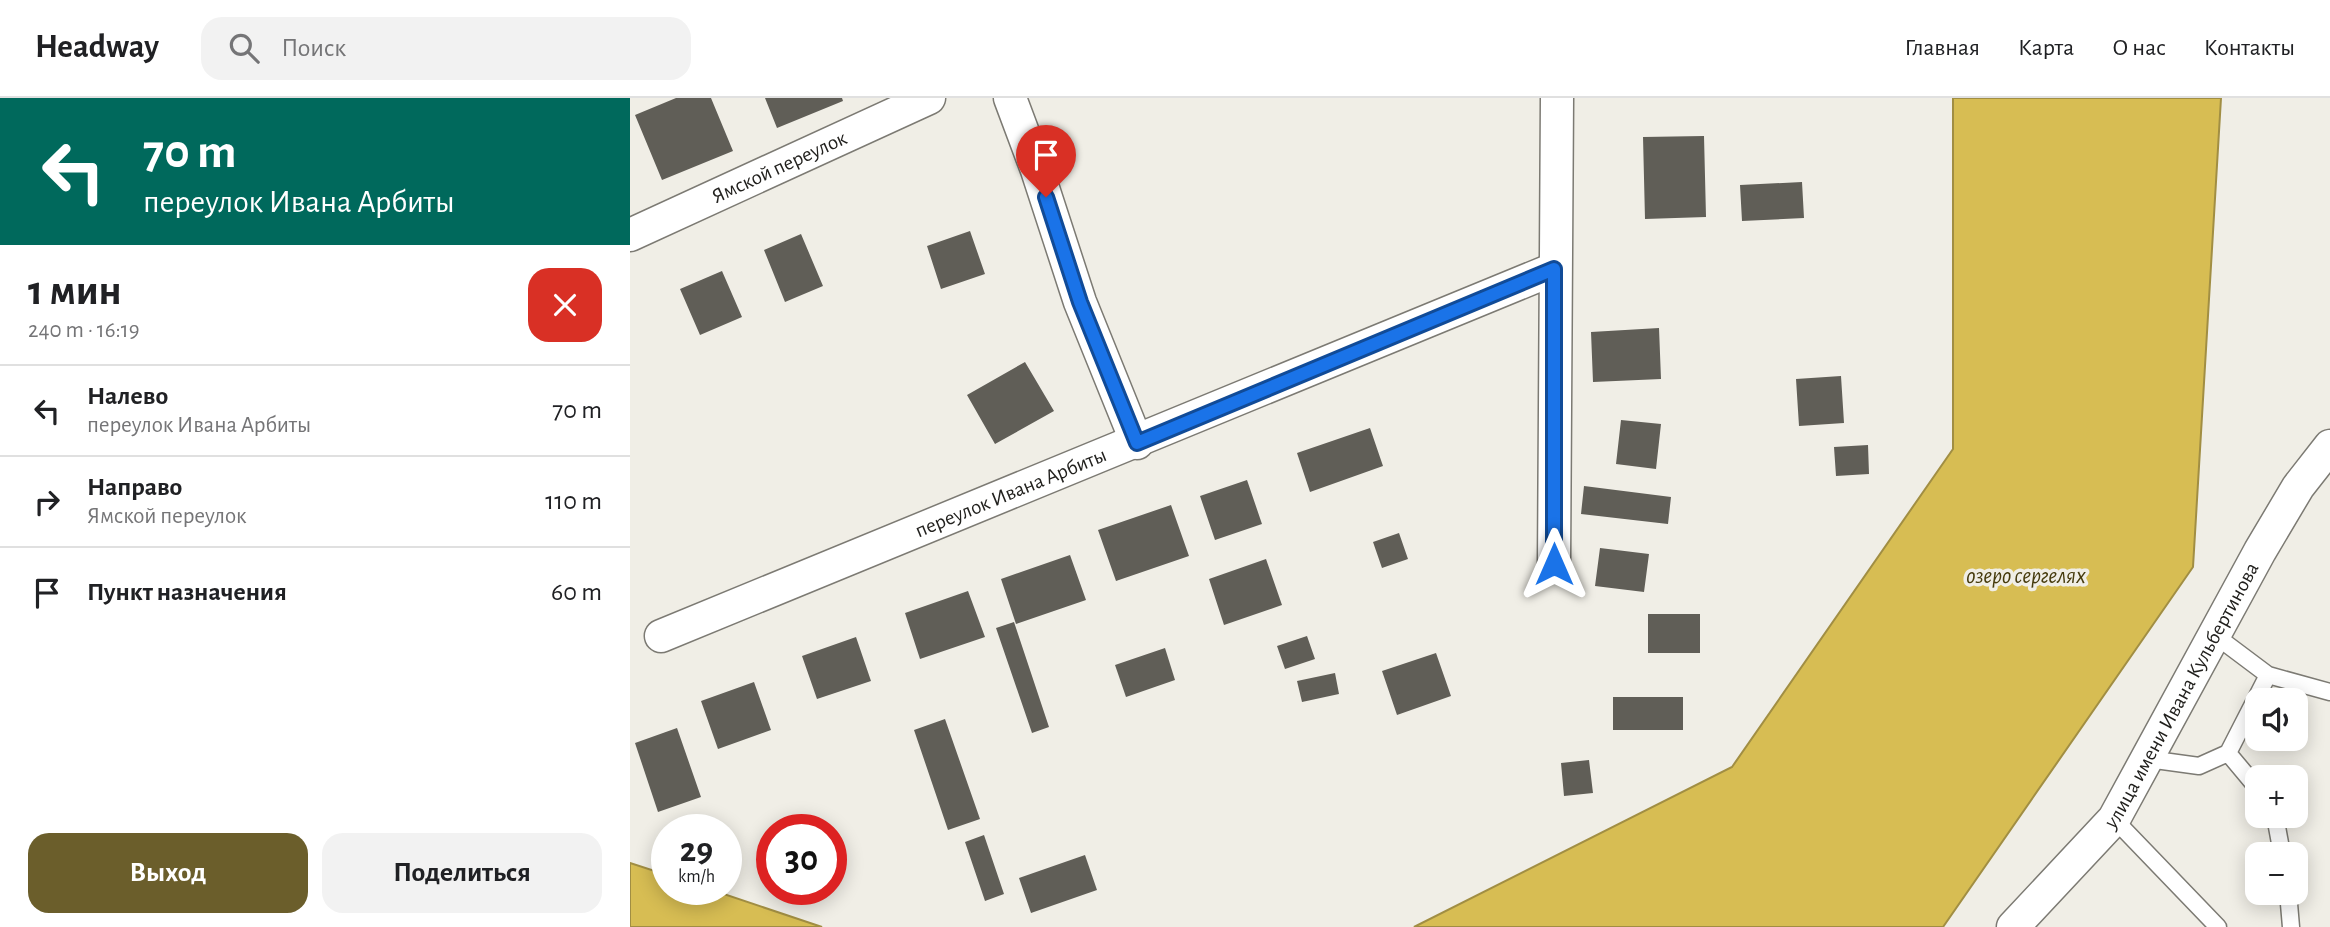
<!DOCTYPE html>
<html lang="ru">
<meta charset="utf-8">
<style>
body{margin:0;font-family:"Alegreya Sans",sans-serif;background:#f2f2f2;color:#202124;height:100vh;display:flex;flex-direction:column;font-size:26px;white-space:nowrap}
*{box-sizing:border-box;margin:0}
p{font-size:23px;color:#757577}
.icon{flex:none;width:38px;height:38px;fill:none;stroke:currentColor;stroke-width:2;stroke-linecap:round;stroke-linejoin:round}
.map{position:relative;flex:1;overflow:hidden}
.sheet{display:flex;flex-direction:column;background:#fff;width:630px}
.sheet>*{flex:none}
.top-card{background:#00695c;color:#fff;overflow:hidden}
.controls{position:absolute;left:1615px;top:590px;display:grid;gap:14px}
.controls a{display:grid;place-items:center;width:63px;height:63px;border-radius:14px;background:#fff;box-shadow:0 4px 18px #0003;font-size:35px}
.speed{position:absolute;left:21px;top:716px;display:flex;gap:14px;font-size:35px;font-weight:700;text-align:center}
.speed>*{display:grid;place-content:center;width:91px;height:91px;border-radius:50%;background:#fff;box-shadow:0 4px 18px #0003;line-height:1}
.speed small{font-size:18px;font-weight:400}
.speed .limit{border:10px solid #d22;background:#fff;color:#111}
.pin{position:absolute;display:grid;place-items:center;width:60px;height:60px;color:#fff;margin:-72px -30px;border-radius:50% 50% 50% 0;rotate:-45deg;box-shadow:0 0 7px #0007}
.pin .icon{rotate:45deg}
.me{position:absolute;width:77px;margin:-38px;rotate:0deg;stroke-linejoin:round;filter:drop-shadow(0 0 5px #0008)}
.turn{display:flex;align-items:center;gap:24px;height:147px;padding:0 28px;font-size:32px}
.turn .icon{width:91px;height:91px;stroke-width:2.5}
.turn b{display:block;font-size:49px;line-height:60px}
.round{display:grid;place-items:center;flex:none;width:74px;height:74px;border-radius:21px;background:#f2f2f2}
.head{display:flex;align-items:center;justify-content:space-between;height:119px;padding:0 28px}
h1{font-size:42px;font-weight:600;line-height:52px}
.action{display:flex;gap:14px;margin-top:auto;padding:14px 28px}
.action a{flex:1;height:80px;border-radius:21px;background:#6b5e2b;color:#fff;font-size:28px;font-weight:600;line-height:80px;text-align:center}
.action a+a{background:#f2f2f2;color:#202124}
ul{padding:0;list-style:none}
li{display:flex;align-items:center;gap:21px;height:91px;padding:0 28px;border-top:2px solid #e0e0e0}
li div{flex:1}
li b{display:block;font-size:26px}
li em{font-style:normal}
header{display:flex;align-items:center;gap:42px;box-sizing:border-box;height:98px;padding:0 35px;background:#fff;border-bottom:2px solid #e0e0e0}
header strong{font-size:33px}
nav{display:flex;gap:38px;margin-inline-start:auto;font-size:24px}
.search{width:490px;height:63px;background:#f2f2f2;display:flex;align-items:center;gap:18px;box-sizing:border-box;padding:0 24px;border-radius:21px;color:#757577;font-size:26px}
main{display:flex;flex:1;min-height:0}
.map>svg:first-child{display:block}
</style>
<header>
<strong>Headway</strong>
<div class="search"><svg class="icon" aria-label="search" viewBox="0 0 24 24"><circle cx="10" cy="10" r="6"/><path d="M15 15l6 6"/></svg>Поиск</div>
<nav><a>Главная</a><a>Карта</a><a>О нас</a><a>Контакты</a></nav>
</header>
<main>
<section class="sheet">
<div class="top-card">
<div class="turn"><svg class="icon" aria-label="left" viewBox="0 0 24 24"><path d="M17 20v-9H6M10 6l-5 5 5 5"/></svg><div><b>70 m</b>переулок Ивана Арбиты</div></div>
</div>
<div class="head"><div><h1>1 мин</h1><p>240 m · 16:19</p></div><a class="round" style="background:#d93025;color:#fff"><svg class="icon" aria-label="close" viewBox="0 0 24 24"><path d="M6 6l12 12M18 6L6 18"/></svg></a></div>
<ul>
<li><svg class="icon" aria-label="left" viewBox="0 0 24 24"><path d="M17 20v-9H6M10 6l-5 5 5 5"/></svg><div><b>Налево</b><p>переулок Ивана Арбиты</p></div><em>70 m</em></li>
<li><svg class="icon" aria-label="right" viewBox="0 0 24 24"><path d="M7 20v-9h11M14 6l5 5-5 5"/></svg><div><b>Направо</b><p>Ямской переулок</p></div><em>110 m</em></li>
<li><svg class="icon" aria-label="arrive" viewBox="0 0 24 24"><path d="M6 21V4h12l-3 4 3 4H6"/></svg><div><b>Пункт назначения</b></div><em>60 m</em></li>
</ul>
<div class="action"><a>Выход</a><a>Поделиться</a></div>
</section>
<div class="map">
<svg width="1700" height="829" viewBox="0 0 1700 829">
<rect width="100%" height="100%" fill="#f0eee6"/>
<path fill="#d7bd53" stroke="#a18e43" stroke-width="2" d="M 1323,0 L 1591,0 L 1563,469 L 1313,829 L 784,829 L 1102,669 L 1323,351 Z
M 0,765 L 37,777 L 37,791 L 79,791 L 192,829 L 0,829 Z"/>
<path fill="#605e57" d="M 46,0 L 81,0 L 103,53 L 32,82 L 5,17 Z
M 135,0 L 212,0 L 213,3 L 147,30 Z
M 1074,38 L 1076,119 L 1015,121 L 1013,39 Z
M 1172,84 L 1174,120 L 1112,123 L 1110,87 Z
M 340,133 L 355,176 L 311,191 L 297,148 Z
M 171,136 L 193,188 L 155,204 L 134,152 Z
M 92,173 L 112,219 L 70,237 L 50,191 Z
M 1029,230 L 1031,281 L 963,284 L 961,234 Z
M 395,264 L 424,313 L 365,346 L 337,297 Z
M 1211,278 L 1214,325 L 1169,328 L 1166,281 Z
M 991,322 L 1031,326 L 1026,371 L 986,366 Z
M 740,330 L 753,368 L 680,394 L 667,355 Z
M 1238,347 L 1239,376 L 1206,378 L 1204,349 Z
M 617,382 L 632,426 L 585,442 L 570,398 Z
M 954,388 L 1041,399 L 1038,426 L 951,416 Z
M 541,407 L 559,458 L 486,483 L 468,432 Z
M 769,435 L 778,461 L 752,470 L 743,444 Z
M 970,450 L 1019,456 L 1014,494 L 965,488 Z
M 440,457 L 456,502 L 386,526 L 371,481 Z
M 636,461 L 652,507 L 594,527 L 579,481 Z
M 338,493 L 355,539 L 290,561 L 275,515 Z
M 1018,516 L 1070,516 L 1070,555 L 1018,555 Z
M 384,524 L 419,629 L 402,635 L 366,530 Z
M 677,538 L 685,561 L 655,571 L 647,548 Z
M 226,539 L 241,583 L 187,601 L 172,558 Z
M 535,550 L 545,582 L 496,599 L 485,567 Z
M 806,555 L 821,598 L 767,617 L 752,573 Z
M 705,575 L 709,596 L 672,604 L 667,583 Z
M 124,584 L 141,632 L 88,651 L 71,603 Z
M 983,599 L 1053,599 L 1053,632 L 983,632 Z
M 315,621 L 350,721 L 318,732 L 284,632 Z
M 47,630 L 71,699 L 28,714 L 5,645 Z
M 959,662 L 963,695 L 934,698 L 931,665 Z
M 354,737 L 374,796 L 355,803 L 335,744 Z
M 455,757 L 467,792 L 401,815 L 389,780 Z"/>
<g fill="none" stroke-linecap="round" stroke-linejoin="round">
<g stroke="#7c7a73" stroke-width="19">
<path id="service" d="M 1638,577 L 1700,594
M 1598,655 L 1628,691
M 1518,661 L 1569,668 L 1598,655 L 1638,577 L 1586,538
M 1645,718 L 1652,756
M 1484,721 L 1588,829
M 1658,794 L 1661,829"/>
</g>
<g stroke="#7c7a73" stroke-width="35">
<g id="minor">
<path d="M 380,0 L 407,72 L 450,204 L 507,345"/>
<path id="s1" d="M 0,137 L 299,0"/>
<path d="M 924,466 L 927,0"/>
<path id="s2" d="M 31,538 L 924,171"/>
<path id="s3" d="M 1383,829 L 1484,721 L 1630,453 L 1668,389 L 1700,348"/>
</g>
</g>
<use href="#service" stroke="#fff" stroke-width="16"/>
<use href="#minor" stroke="#fff" stroke-width="32"/>
</g>
<g fill="none" stroke-linecap="round" stroke-linejoin="round">
<g stroke="#114b97" stroke-width="18">
<path id="route" d="M 416,99 L 450,204 L 507,345 L 924,171 L 924,466"/>
</g>
<use href="#route" stroke="#1a73e8" stroke-width="12"/>
</g>
<g text-anchor="middle" dominant-baseline="central" stroke-width="7" stroke-linejoin="round" paint-order="stroke">
<g font-size="21" fill="#22211e" stroke="#f0eee6">
<text stroke="none"><textPath href="#s1" startOffset="164">Ямской переулок</textPath></text>
<text stroke="none"><textPath href="#s2" startOffset="378">переулок Ивана Арбиты</textPath></text>
<text stroke="none"><textPath href="#s3" startOffset="289">улица имени Ивана Кульбертинова</textPath></text>
</g>
<g font-size="23" font-style="italic" fill="#463b0d" stroke="#f0eee6">
<text x="1396" y="478">озеро сергелях</text>
</g>
</g>
</svg>
<div class="controls">
<a><svg class="icon" aria-label="sound" viewBox="0 0 24 24"><path d="M4 9h4l5-4v14l-5-4H4zM17 9q2 3 0 6"/></svg></a>
<a>+</a>
<a>−</a>
</div>
<div class="speed"><div>29<small>km/h</small></div><div class="limit">30</div></div>
<div class="pin" style="left:416px;top:99px;background:#d93025"><svg class="icon" aria-label="arrive" viewBox="0 0 24 24"><path d="M6 21V4h12l-3 4 3 4H6"/></svg></div>
<svg class="me" style="left:924px;top:466px" viewBox="-20 -20 40 40"><path d="M0-17L14 15 0 8-14 15z" fill="#1a73e8" stroke="#fff" stroke-width="4"/></svg>
</div>
</main>
